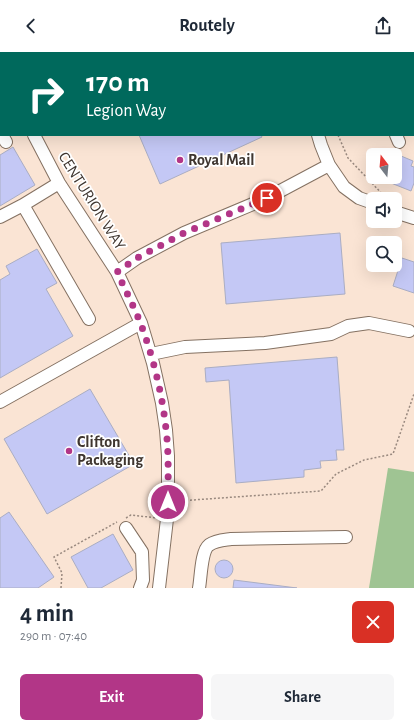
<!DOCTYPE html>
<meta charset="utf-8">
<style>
body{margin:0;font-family:"Alegreya Sans",sans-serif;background:#f6f6f7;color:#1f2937;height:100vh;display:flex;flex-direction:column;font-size:15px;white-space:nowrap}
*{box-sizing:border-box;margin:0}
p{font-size:13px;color:#747a83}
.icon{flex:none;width:22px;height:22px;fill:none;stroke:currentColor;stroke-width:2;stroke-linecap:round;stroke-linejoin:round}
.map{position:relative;height:536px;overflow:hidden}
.sheet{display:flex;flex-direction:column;background:#fff;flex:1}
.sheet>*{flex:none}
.guide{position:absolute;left:0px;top:0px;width:414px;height:84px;box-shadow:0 4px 16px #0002;background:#00695c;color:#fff;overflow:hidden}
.needle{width:26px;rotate:344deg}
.buttons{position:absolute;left:366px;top:96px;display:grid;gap:8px}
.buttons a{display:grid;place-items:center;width:36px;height:36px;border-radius:6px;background:#fff;box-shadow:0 4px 16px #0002;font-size:20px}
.pin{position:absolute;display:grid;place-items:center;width:34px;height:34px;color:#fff;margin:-17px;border:2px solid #fff;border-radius:50%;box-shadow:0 1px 4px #0007}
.me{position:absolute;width:44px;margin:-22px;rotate:0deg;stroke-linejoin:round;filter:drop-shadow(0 0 3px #0008)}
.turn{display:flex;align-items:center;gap:14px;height:84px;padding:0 20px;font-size:18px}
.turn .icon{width:52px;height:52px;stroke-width:2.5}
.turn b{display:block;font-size:28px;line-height:34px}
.round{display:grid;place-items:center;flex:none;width:42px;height:42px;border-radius:6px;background:#f6f6f7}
.overview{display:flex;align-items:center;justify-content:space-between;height:68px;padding:0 20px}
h1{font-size:24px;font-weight:700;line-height:30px}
.cta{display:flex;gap:8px;margin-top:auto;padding:8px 20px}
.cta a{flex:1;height:46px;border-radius:6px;background:#b23687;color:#fff;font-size:16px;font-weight:700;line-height:46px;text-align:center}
.cta a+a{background:#f6f6f7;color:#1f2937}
header{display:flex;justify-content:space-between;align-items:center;height:52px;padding:0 20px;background:#fff;font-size:18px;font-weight:700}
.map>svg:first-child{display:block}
</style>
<header><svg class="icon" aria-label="back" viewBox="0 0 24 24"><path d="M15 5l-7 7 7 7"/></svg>Routely<svg class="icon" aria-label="share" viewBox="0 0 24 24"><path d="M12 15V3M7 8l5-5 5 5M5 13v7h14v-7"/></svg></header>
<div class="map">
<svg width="414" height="536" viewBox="0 0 414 536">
<rect width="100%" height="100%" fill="#fae4d4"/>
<path fill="#9fc493" d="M 388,416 L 414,420 L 414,536 L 369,536 Z"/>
<path fill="#c4c8f5" stroke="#aaadc3" d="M 24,0 L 79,0 L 79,1 L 22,1 Z
M 102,0 L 222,0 L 222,1 L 103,1 Z
M 316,0 L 355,0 L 352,1 L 316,1 Z
M 414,11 L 414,66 L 413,63 L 413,12 Z
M 139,83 L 261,83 L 262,85 L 160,132 Z
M 13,95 L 35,133 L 0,154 L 0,103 Z
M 394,101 L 413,109 L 411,114 L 414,115 L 414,131 L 411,139 L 376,125 L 395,125 L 395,103 L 393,103 Z
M 340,181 L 345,242 L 226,252 L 221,191 Z
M 37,197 L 57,231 L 46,237 L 73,284 L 0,326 L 0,228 L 10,222 L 6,214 Z
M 402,206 L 414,210 L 414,241 L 393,234 Z
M 337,305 L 344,398 L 336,398 L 337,408 L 320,409 L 321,416 L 304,418 L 304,425 L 236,431 L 229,328 L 206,330 L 205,316 Z
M 90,337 L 134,412 L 47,462 L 4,387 Z
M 9,460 L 54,525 L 38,536 L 0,536 L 0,466 Z
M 113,482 L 133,518 L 101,536 L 88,536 L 71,505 Z
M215 517a9 9 0 1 1 18 0a9 9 0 1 1-18 0Z
M 234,528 L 297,536 L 233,536 Z"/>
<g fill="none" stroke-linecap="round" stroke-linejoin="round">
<g stroke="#847162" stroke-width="14">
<path id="minor" d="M 296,0 L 296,1
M 0,4 L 1,8
M 0,17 L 1,18
M 0,49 L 1,48
M 2,83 L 6,90
M 34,83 L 59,131 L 117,220 L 141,271 L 153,311 L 162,351 L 166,378 L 168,404 L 168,450 L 167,467 L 159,536
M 318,83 L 321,93 L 329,113 L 344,135 L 359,146 L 373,151
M 396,83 L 399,90
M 23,153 L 89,267
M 395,160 L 414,166
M 0,165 L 23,153 L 59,131
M 117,220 L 137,206 L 184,181 L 267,146 L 329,113
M 151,302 L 185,295 L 265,291 L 331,282 L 348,274 L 369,271 L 409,279
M 0,350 L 141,271
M 126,476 L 142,500 L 143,528 L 140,536
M 199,536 C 201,526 201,499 209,493 C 216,488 224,488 231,487 L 346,485"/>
</g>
<path stroke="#99897f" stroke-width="1.5" stroke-dasharray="2 2" stroke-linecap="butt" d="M 308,0 L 308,1
M 338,83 L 348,106 L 387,147
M 178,449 L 321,439 L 336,422 L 364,408 L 393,402 L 414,342
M 126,466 L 131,463 L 157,466
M 61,536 L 62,521 L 54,505 L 117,470"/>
<use href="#minor" stroke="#fff" stroke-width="12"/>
</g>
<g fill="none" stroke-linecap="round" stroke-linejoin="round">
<path stroke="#b23687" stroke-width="7" stroke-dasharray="0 12.6" d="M 168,450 C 168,426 169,401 166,377 C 162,341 153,304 140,270 C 133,253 125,237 117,220 L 137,206 L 184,181 L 267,146"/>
</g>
<g fill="#b23687" stroke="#fff" stroke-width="1.5">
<circle cx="180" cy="108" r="4"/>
<circle cx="69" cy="399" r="4"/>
</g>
<g text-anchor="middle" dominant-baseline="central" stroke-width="3.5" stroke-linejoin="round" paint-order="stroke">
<g font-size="16" font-weight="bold" fill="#3f3630" stroke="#fff" text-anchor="start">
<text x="188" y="108">Royal Mail</text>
<text x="77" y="390">Clifton<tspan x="77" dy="18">Packaging</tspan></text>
</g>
<g font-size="16" fill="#3f3630" stroke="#fff">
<text transform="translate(92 149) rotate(58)">CENTURION WAY</text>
</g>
</g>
</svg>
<div class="buttons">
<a><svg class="needle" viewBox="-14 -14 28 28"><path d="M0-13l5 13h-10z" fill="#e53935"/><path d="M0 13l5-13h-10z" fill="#747a83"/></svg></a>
<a><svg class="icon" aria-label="sound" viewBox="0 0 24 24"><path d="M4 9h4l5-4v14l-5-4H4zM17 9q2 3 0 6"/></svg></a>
<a><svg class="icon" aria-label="search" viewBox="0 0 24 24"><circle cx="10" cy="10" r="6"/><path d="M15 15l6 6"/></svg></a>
</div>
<div class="pin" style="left:267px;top:146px;background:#d93025"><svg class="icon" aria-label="arrive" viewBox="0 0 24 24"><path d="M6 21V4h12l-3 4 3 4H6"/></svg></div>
<svg class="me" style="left:168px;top:450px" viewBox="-20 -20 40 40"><circle r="17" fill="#b23687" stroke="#fff" stroke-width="3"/><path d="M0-11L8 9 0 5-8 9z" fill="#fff"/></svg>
<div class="guide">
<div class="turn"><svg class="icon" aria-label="right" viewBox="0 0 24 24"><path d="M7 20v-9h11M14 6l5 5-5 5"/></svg><div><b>170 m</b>Legion Way</div></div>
</div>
</div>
<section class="sheet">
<div class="overview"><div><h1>4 min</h1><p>290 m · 07:40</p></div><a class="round" style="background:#d93025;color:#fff"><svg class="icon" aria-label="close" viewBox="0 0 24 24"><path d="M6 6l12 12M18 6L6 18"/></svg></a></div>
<div class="cta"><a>Exit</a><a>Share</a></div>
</section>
